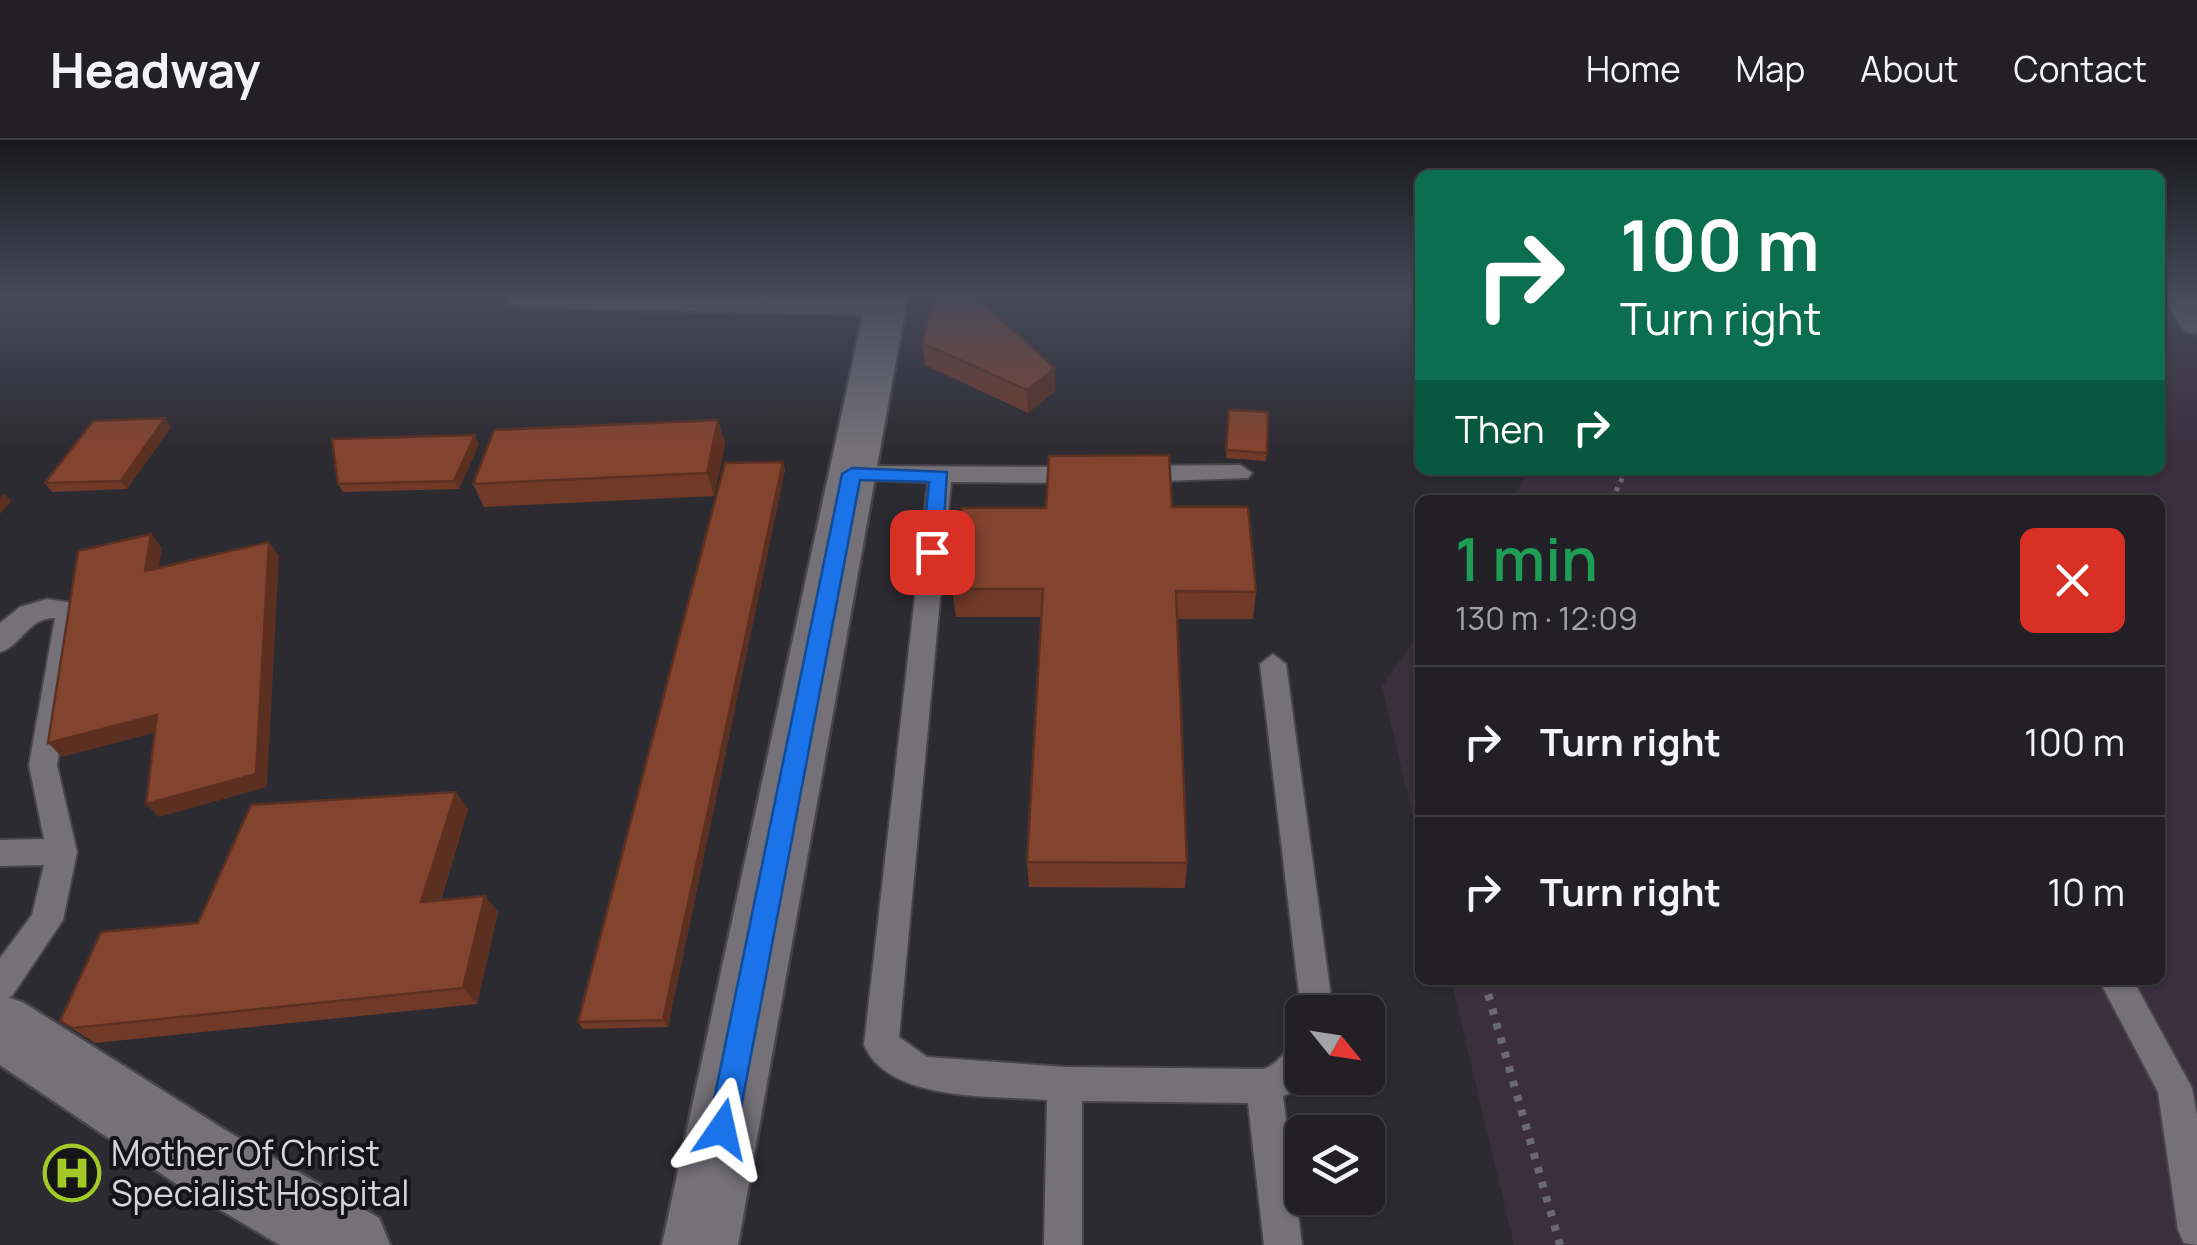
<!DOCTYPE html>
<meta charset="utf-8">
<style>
body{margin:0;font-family:Manrope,sans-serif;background:#2e2d32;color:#f1f3f6;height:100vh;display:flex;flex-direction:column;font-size:38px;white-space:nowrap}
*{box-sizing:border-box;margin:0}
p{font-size:32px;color:#a2a3a7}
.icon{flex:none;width:55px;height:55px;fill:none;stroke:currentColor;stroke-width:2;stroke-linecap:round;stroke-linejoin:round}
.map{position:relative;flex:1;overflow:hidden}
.side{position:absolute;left:1415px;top:355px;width:750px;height:490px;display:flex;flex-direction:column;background:#222026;border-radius:15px;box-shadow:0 2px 8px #0004,0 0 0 2px #3f3e43}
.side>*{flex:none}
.hud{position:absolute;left:1415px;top:30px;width:750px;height:305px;border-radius:15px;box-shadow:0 2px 8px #0004,0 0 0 2px #3f3e43;background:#0b6e4f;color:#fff;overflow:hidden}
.needle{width:65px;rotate:120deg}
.buttons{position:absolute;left:1285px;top:855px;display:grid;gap:20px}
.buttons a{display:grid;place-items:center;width:100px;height:100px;border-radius:15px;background:#222026;box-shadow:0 2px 8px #0004,0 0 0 2px #3f3e43;font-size:50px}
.pin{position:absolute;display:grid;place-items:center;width:85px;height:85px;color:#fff;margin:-42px;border-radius:20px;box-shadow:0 5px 15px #0006}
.me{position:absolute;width:110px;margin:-55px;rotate:11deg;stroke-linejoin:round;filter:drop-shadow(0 0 8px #0008)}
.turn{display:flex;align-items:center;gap:35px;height:210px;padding:0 40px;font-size:45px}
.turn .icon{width:130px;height:130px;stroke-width:2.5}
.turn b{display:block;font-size:70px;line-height:85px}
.then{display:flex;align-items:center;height:95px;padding:0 40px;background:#0003;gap:20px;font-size:38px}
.round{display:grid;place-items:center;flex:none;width:105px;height:105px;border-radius:15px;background:#2e2d32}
.head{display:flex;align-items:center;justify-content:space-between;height:170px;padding:0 40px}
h1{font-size:60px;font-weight:600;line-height:75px;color:#1e9e55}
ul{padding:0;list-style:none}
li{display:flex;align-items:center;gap:30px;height:150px;padding:0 40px;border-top:2px solid #3f3e43}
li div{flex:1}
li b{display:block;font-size:38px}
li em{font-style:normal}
header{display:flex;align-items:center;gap:60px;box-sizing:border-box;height:140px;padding:0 50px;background:#222026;border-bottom:2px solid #3f3e43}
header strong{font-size:48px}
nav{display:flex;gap:55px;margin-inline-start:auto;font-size:35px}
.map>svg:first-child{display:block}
</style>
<header>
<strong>Headway</strong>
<nav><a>Home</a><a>Map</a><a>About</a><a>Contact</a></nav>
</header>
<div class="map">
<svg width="2197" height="1105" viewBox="0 0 2197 1105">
<rect width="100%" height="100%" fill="#2d2b32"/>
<path fill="#3b2f3e" d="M 2160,155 L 2197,155 L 2197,1105 L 1514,1105 L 1451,840 L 2160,840 L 2160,360 L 1510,360 L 1531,330 L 2160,330 Z
M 1420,492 L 1420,706 L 1382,546 Z"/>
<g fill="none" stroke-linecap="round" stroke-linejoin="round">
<g stroke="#48464b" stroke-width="4">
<path id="lane" d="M 1240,325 L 1252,333 L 1248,338 L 1133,342 L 1121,334 L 1133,326 Z
M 852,326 L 1085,327 L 1097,335 L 1085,343 L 951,342 L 899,897 L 927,917 L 1065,927 L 1264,929 C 1281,923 1285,906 1302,900 L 1302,938 L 1308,938 L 1300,949 L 1283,956 L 1302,1105 L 1264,1105 L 1248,963 L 1082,961 L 1082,1105 L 1044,1105 L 1047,960 C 994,955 889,963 864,905 L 928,342 L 844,339 L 844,329 Z
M 47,459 L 78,464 L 82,471 L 57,625 L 77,712 L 63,780 L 12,856 L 0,860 L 0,818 L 32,775 L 44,725 L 0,726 L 0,700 L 44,699 L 29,625 L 55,478 C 27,478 23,505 0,512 L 0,483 L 20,467 Z
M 1273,514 L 1286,524 L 1333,872 L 1302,872 L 1302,879 L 1260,524 Z
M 2099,840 L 2133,840 L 2192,948 L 2197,975 L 2197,1105 L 2184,1103 L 2178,1090 L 2158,952 Z"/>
</g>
<g stroke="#48464b" stroke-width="5">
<path id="street" d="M 503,155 L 912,155 L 906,164 L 738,1105 L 662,1105 L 863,175 L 523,167 L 509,163 Z
M 2164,155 L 2197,155 L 2197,194 L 2183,191 Z
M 0,854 L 24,863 L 230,993 L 379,1078 L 390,1105 L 280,1105 L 178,1045 L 0,925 Z"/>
</g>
<path stroke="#6b6a70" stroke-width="5" stroke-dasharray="4 6" stroke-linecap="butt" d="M 1612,360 L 1626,330"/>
<path stroke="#6b6a70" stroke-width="8" stroke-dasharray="6 9" stroke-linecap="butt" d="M 1484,840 L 1560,1105"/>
<use href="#lane" fill="#747179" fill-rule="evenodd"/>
<use href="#street" fill="#747179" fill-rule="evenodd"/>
</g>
<path fill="#713a28" d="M 992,155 L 984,164 L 1055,228 L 1055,251 L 1028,273 L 925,225 L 922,203 Z
M 1229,270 L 1267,313 L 1266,321 L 1226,318 Z
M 718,280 L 725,303 L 714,356 L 484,367 L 473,344 Z
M 171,287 L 127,349 L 52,352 L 45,343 Z
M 479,304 L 459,349 L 343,352 L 338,344 Z
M 783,322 L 785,330 L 668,887 L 583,889 L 578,882 Z
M 1172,367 L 1256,452 L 1253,479 L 1177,479 L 1187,723 L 1185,748 L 1029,747 L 1027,722 L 1041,477 L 956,477 L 952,449 L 1046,368 Z
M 456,652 L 468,669 L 441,760 L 485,756 L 498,772 L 477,864 L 95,903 L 60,881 L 198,783 Z"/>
<path fill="#5c3021" d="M 971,155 L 992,155 L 973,175 Z
M 1055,228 L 1055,251 L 1028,273 L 1027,250 Z
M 165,278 L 171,287 L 127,349 L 121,341 Z
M 718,280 L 725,303 L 714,356 L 707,333 Z
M 475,295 L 479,304 L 459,349 L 454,341 Z
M 783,322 L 785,330 L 668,887 L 663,880 Z
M 4,353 L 11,361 L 0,374 L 0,357 Z
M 151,394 L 162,408 L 156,445 L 145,431 Z
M 269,402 L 279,416 L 267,647 L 159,677 L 146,664 Z
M 157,575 L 169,589 L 62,617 L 48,603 Z
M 456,652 L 468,669 L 435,778 L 421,762 Z
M 485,756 L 498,772 L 477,864 L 463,848 Z"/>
<path fill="#83442f" stroke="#5c3021" stroke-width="2.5" d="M 934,155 L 973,155 L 1055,228 L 1027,250 L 922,203 Z
M 1229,270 L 1268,272 L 1267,313 L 1226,310 Z
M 165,278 L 121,341 L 45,343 L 93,281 Z
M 718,280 L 707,333 L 473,344 L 494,290 Z
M 475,295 L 454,341 L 338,344 L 332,299 Z
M 1169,315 L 1172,367 L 1248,367 L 1256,452 L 1176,451 L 1187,723 L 1027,722 L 1043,449 L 952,449 L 962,368 L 1046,368 L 1049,316 Z
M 783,322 L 663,880 L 578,882 L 725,323 Z
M 151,394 L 145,431 L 269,402 L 256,634 L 146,664 L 157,575 L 48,603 L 78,411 Z
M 456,652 L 421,762 L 485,756 L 463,848 L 73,888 L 60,881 L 101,792 L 198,783 L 251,665 Z"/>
<linearGradient id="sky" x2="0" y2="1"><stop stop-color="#19181c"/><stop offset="0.5" stop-color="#464a5a"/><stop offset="1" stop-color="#464a5a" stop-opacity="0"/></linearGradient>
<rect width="2197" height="309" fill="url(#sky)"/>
<path fill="#1a73e8" stroke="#114b97" stroke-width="2.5" d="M 852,328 L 947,332 L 942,412 L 932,419 L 922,412 L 929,342 L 860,340 L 737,989 L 733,1000 L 722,1004 L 712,1000 L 708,989 L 842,334 Z"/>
<defs>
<g id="hospital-ring" transform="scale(2.875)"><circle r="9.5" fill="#151417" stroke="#a2c928" stroke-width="1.5"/><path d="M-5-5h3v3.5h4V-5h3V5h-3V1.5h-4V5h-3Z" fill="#a2c928"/></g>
</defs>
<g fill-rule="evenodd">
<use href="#hospital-ring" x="72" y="1033"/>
</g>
<g text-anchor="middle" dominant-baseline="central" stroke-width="8" stroke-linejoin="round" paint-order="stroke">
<g font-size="35" fill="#d5d4d8" stroke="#151417" text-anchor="start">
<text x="111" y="1013">Mother Of Christ<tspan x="111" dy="40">Specialist Hospital</tspan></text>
</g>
</g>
</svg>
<div class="buttons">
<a><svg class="needle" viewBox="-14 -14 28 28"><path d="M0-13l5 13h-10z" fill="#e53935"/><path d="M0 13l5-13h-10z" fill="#a2a3a7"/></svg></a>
<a><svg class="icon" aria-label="layers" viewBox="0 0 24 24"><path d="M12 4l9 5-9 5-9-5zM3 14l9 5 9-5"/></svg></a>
</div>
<div class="pin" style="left:932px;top:412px;background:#d93025"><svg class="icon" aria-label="arrive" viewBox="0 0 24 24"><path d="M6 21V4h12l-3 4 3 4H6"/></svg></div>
<svg class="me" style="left:722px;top:989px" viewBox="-20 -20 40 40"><path d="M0-17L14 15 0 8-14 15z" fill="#1a73e8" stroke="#fff" stroke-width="4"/></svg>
<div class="hud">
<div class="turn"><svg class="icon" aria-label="right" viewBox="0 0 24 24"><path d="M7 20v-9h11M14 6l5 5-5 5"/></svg><div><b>100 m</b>Turn right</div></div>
<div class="then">Then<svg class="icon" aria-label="right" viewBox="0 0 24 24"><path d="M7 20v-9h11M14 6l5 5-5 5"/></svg></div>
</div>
<section class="side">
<div class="head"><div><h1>1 min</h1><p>130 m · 12:09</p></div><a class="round" style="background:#d93025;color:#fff"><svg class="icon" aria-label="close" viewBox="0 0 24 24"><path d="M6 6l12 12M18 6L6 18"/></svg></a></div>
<ul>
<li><svg class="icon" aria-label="right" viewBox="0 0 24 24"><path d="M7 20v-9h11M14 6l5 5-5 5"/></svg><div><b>Turn right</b></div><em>100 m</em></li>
<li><svg class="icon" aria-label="right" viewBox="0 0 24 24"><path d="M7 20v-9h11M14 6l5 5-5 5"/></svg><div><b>Turn right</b></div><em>10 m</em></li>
</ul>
</section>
</div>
